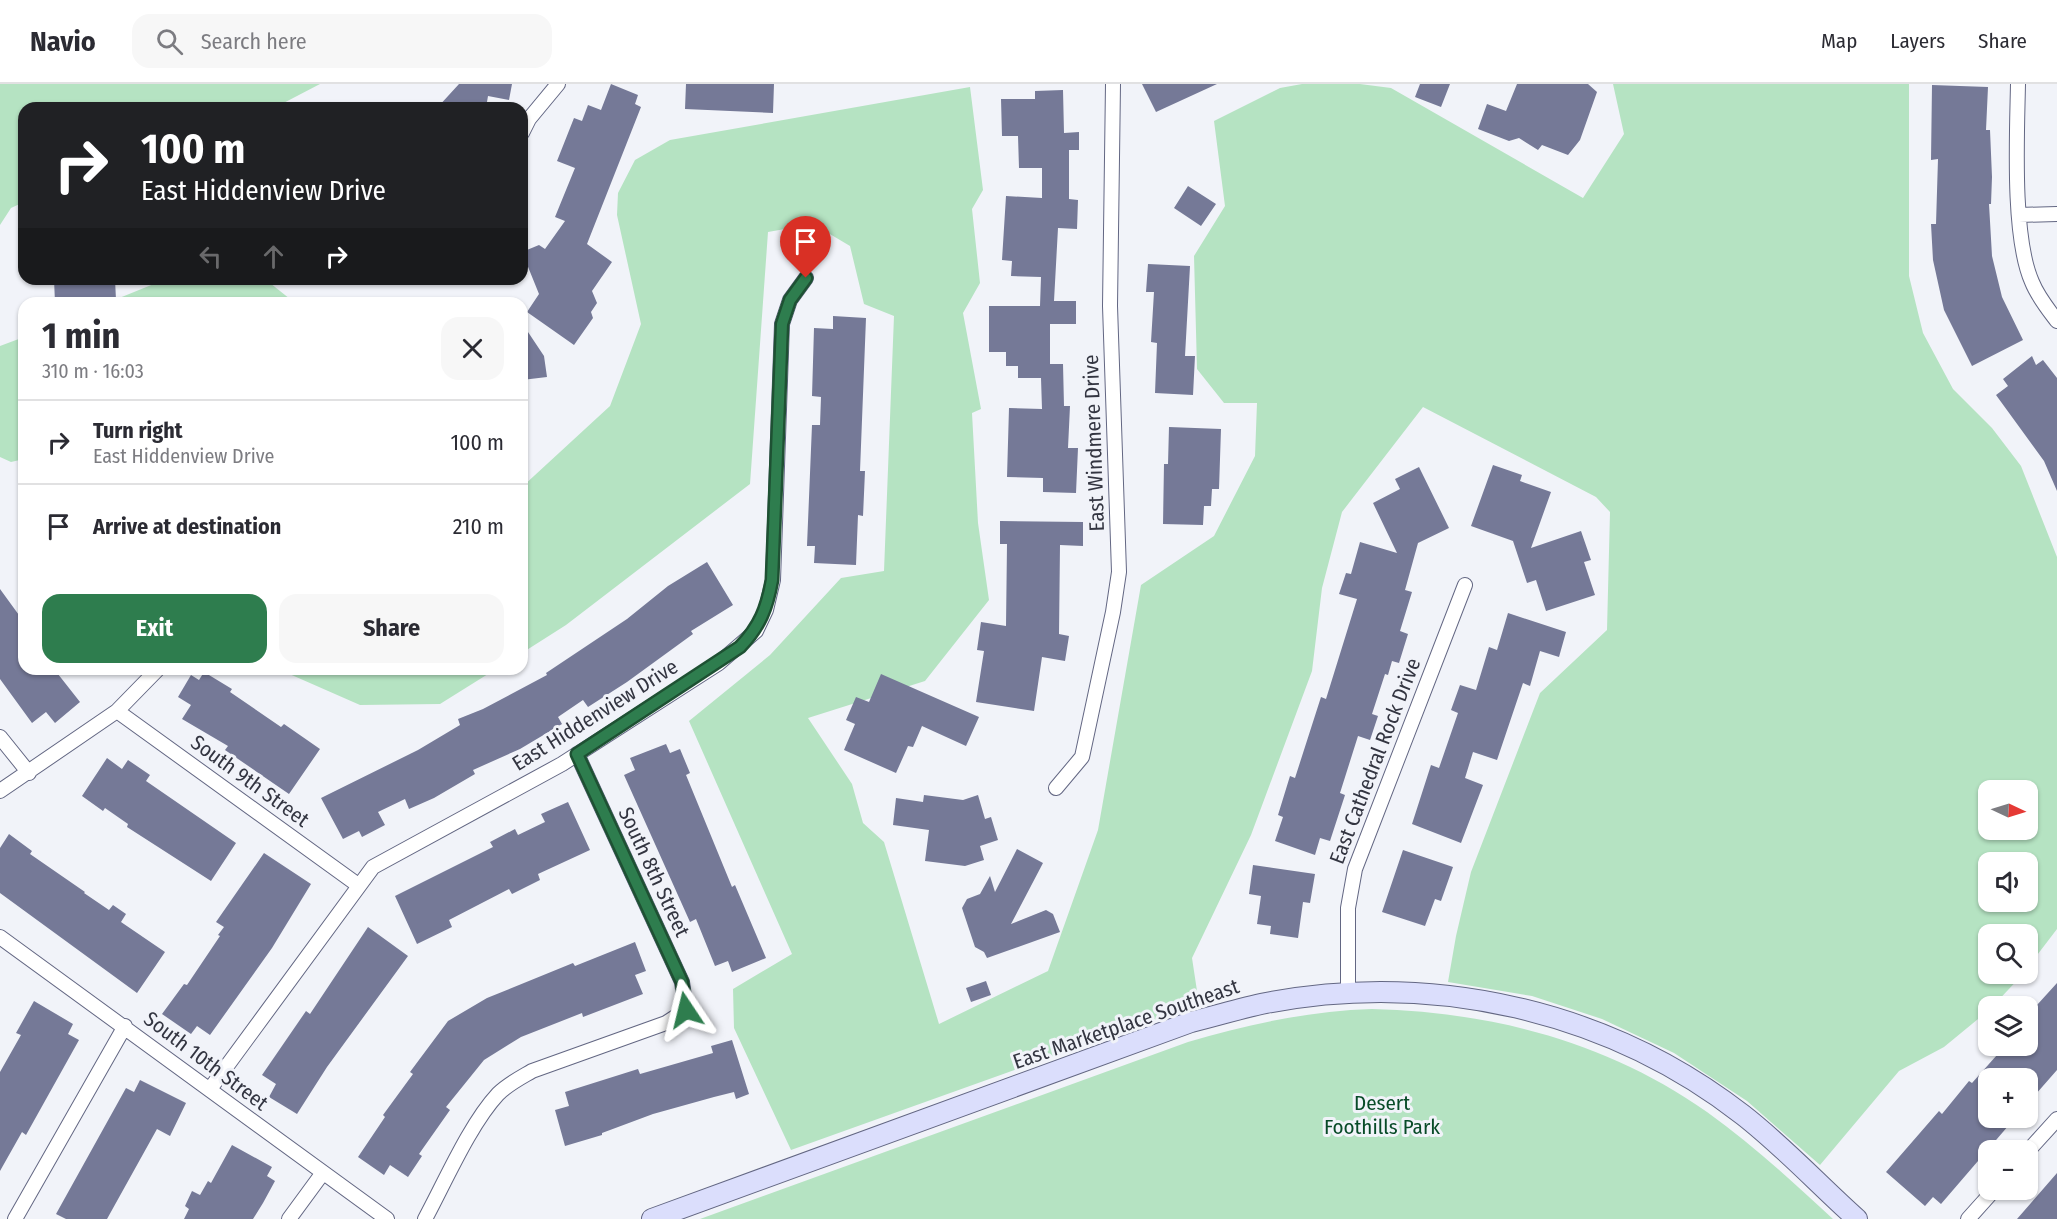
<!DOCTYPE html>
<meta charset="utf-8">
<style>
body{margin:0;font-family:"Fira Sans Condensed",sans-serif;background:#f7f7f7;color:#2b2b33;height:100vh;display:flex;flex-direction:column;font-size:22px;white-space:nowrap}
*{box-sizing:border-box;margin:0}
p{font-size:20px;color:#7c7c81}
.icon{flex:none;width:33px;height:33px;fill:none;stroke:currentColor;stroke-width:2;stroke-linecap:round;stroke-linejoin:round}
.map{position:relative;flex:1;overflow:hidden}
.panel{position:absolute;left:18px;top:213px;width:510px;height:378px;display:flex;flex-direction:column;background:#fff;border-radius:18px;box-shadow:0 2px 4px #0004}
.panel>*{flex:none}
.hud{position:absolute;left:18px;top:18px;width:510px;height:183px;border-radius:18px;box-shadow:0 2px 4px #0004;background:#202124;color:#fff;overflow:hidden}
.needle{width:39px;rotate:94deg}
.fabs{position:absolute;left:1978px;top:696px;display:grid;gap:12px}
.fabs a{display:grid;place-items:center;width:60px;height:60px;border-radius:12px;background:#fff;box-shadow:0 2px 4px #0004;font-size:30px}
.pin{position:absolute;display:grid;place-items:center;width:51px;height:51px;color:#fff;margin:-62px -26px;border-radius:50% 50% 50% 0;rotate:-45deg;box-shadow:0 0 6px #0007}
.pin .icon{rotate:45deg}
.me{position:absolute;width:66px;margin:-33px;rotate:350deg;stroke-linejoin:round;filter:drop-shadow(0 0 4px #0008)}
.turn{display:flex;align-items:center;gap:21px;height:126px;padding:0 24px;font-size:27px}
.turn .icon{width:78px;height:78px;stroke-width:2.5}
.turn b{display:block;font-size:42px;line-height:51px}
.lanes{display:flex;align-items:center;height:57px;padding:0 24px;background:#0003;justify-content:center;gap:30px;direction:ltr}
.lanes .off{opacity:.35}
.round{display:grid;place-items:center;flex:none;width:63px;height:63px;border-radius:18px;background:#f7f7f7}
.head{display:flex;align-items:center;justify-content:space-between;height:102px;padding:0 24px}
h1{font-size:36px;font-weight:700;line-height:45px}
.primary-button{display:flex;gap:12px;margin-top:auto;padding:12px 24px}
.primary-button a{flex:1;height:69px;border-radius:18px;background:#2e7d4e;color:#fff;font-size:24px;font-weight:700;line-height:69px;text-align:center}
.primary-button a+a{background:#f7f7f7;color:#2b2b33}
ul{padding:0;list-style:none}
li{display:flex;align-items:center;gap:18px;height:84px;padding:0 24px;border-top:2px solid #e1e1e2}
li div{flex:1}
li b{display:block;font-size:22px}
li em{font-style:normal}
header{display:flex;align-items:center;gap:36px;box-sizing:border-box;height:84px;padding:0 30px;background:#fff;border-bottom:2px solid #e1e1e2}
header strong{font-size:28px}
nav{display:flex;gap:33px;margin-inline-start:auto;font-size:21px}
.search{width:420px;height:54px;background:#f7f7f7;display:flex;align-items:center;gap:15px;box-sizing:border-box;padding:0 21px;border-radius:18px;color:#7c7c81;font-size:22px}
.map>svg:first-child{display:block}
</style>
<header>
<strong>Navio</strong>
<div class="search"><svg class="icon" aria-label="search" viewBox="0 0 24 24"><circle cx="10" cy="10" r="6"/><path d="M15 15l6 6"/></svg>Search here</div>
<nav><a>Map</a><a>Layers</a><a>Share</a></nav>
</header>
<div class="map">
<svg width="2057" height="1135" viewBox="0 0 2057 1135">
<rect width="100%" height="100%" fill="#f1f3f9"/>
<path fill="#b5e3c2" fill-rule="evenodd" d="M 0,0 L 320,0 L 274,24 L 24,24 L 24,118 L 11,124 L 0,141 Z
M 1302,0 L 1360,0 L 1391,4 L 1583,114 L 1624,50 L 1613,0 L 1909,0 L 1909,192 L 1923,249 L 1953,305 L 1992,344 L 2021,382 L 2057,473 L 2057,845 L 2028,883 L 2028,850 L 1989,850 L 1989,890 L 2023,890 L 1993,922 L 1989,922 L 1989,926 L 1944,963 L 1899,987 L 1820,1081 L 1747,1017 L 1674,969 L 1602,935 L 1532,912 L 1448,898 L 1456,852 L 1471,788 L 1540,609 L 1607,546 L 1610,428 L 1596,413 L 1423,323 L 1342,428 L 1322,504 L 1312,587 L 1251,751 L 1192,874 L 1199,920 L 791,1066 L 734,944 L 733,905 L 792,870 L 689,637 L 770,571 L 841,494 L 884,487 L 894,232 L 864,220 L 850,162 L 813,140 L 768,148 L 750,400 L 566,541 L 522,569 L 522,403 L 610,322 L 641,240 L 617,131 L 618,109 L 635,76 L 670,56 L 970,3 L 983,106 L 972,125 L 980,199 L 963,229 L 981,325 L 972,329 L 978,439 L 989,516 L 925,597 L 808,634 L 852,700 L 863,739 L 884,758 L 939,940 L 1048,887 L 1098,746 L 1141,501 L 1214,452 L 1255,372 L 1257,319 L 1224,319 L 1197,285 L 1194,172 L 1225,122 L 1214,37 L 1280,4 ZM 1989,706 L 2028,706 L 2028,746 L 1989,746 ZM 1989,778 L 2028,778 L 2028,818 L 1989,818 Z
M 166,195 L 265,195 L 295,219 L 107,219 Z
M 24,253 L 24,375 L 11,378 L 0,373 L 0,262 Z
M 278,585 L 496,585 L 440,620 L 360,621 Z
M 1372,925 C 1493,928 1608,958 1707,1028 C 1752,1060 1793,1098 1833,1135 L 700,1135 L 1188,958 C 1249,940 1309,927 1372,925 Z"/>
<path fill="#757997" d="M 459,0 L 512,0 L 509,16 L 488,12 L 486,24 L 437,24 Z
M 611,0 L 638,11 L 635,20 L 641,23 L 587,160 L 612,178 L 592,207 L 597,219 L 591,228 L 593,234 L 574,261 L 527,228 L 539,210 L 522,168 L 539,161 L 545,165 L 565,137 L 555,133 L 575,84 L 557,77 L 574,34 L 582,37 L 588,21 L 601,26 Z
M 686,0 L 774,0 L 773,29 L 685,25 Z
M 1142,0 L 1217,0 L 1156,28 Z
M 1420,0 L 1450,0 L 1441,23 L 1415,13 Z
M 1517,0 L 1588,0 L 1597,8 L 1580,56 L 1568,71 L 1542,61 L 1538,66 L 1519,54 L 1509,57 L 1478,45 L 1487,20 L 1506,27 Z
M 1932,1 L 1988,3 L 1986,46 L 1990,46 L 1992,93 L 1991,120 L 1989,120 L 1992,172 L 2002,213 L 2023,256 L 1972,282 L 1944,226 L 1933,176 L 1931,140 L 1936,140 L 1938,75 L 1931,76 Z
M 1063,6 L 1064,49 L 1079,48 L 1079,66 L 1069,66 L 1069,115 L 1078,116 L 1077,145 L 1058,144 L 1054,217 L 1076,217 L 1076,240 L 1050,240 L 1050,280 L 1063,280 L 1064,322 L 1070,322 L 1068,364 L 1078,364 L 1076,409 L 1043,408 L 1043,394 L 1007,393 L 1009,324 L 1042,325 L 1041,294 L 1018,294 L 1018,282 L 1006,282 L 1006,268 L 989,268 L 989,222 L 1040,222 L 1041,193 L 1011,192 L 1012,177 L 1002,176 L 1006,112 L 1042,114 L 1042,84 L 1019,84 L 1018,52 L 1002,52 L 1001,15 L 1035,15 L 1035,7 Z
M 1188,102 L 1216,120 L 1201,142 L 1174,124 Z
M 1148,180 L 1190,182 L 1185,272 L 1195,272 L 1193,311 L 1155,309 L 1157,259 L 1151,258 L 1154,208 L 1146,208 Z
M 54,195 L 115,195 L 116,216 L 55,219 Z
M 833,232 L 866,234 L 860,387 L 865,387 L 863,432 L 858,431 L 856,481 L 814,479 L 815,462 L 807,462 L 812,341 L 820,341 L 821,313 L 812,312 L 814,244 L 833,245 Z
M 522,239 L 544,272 L 547,293 L 522,296 Z
M 2032,272 L 2036,281 L 2043,276 L 2057,294 L 2057,407 L 2044,377 L 1996,311 L 2008,302 L 2003,295 Z
M 1169,343 L 1221,345 L 1219,405 L 1212,405 L 1211,422 L 1204,422 L 1203,441 L 1163,440 L 1164,380 L 1168,380 Z
M 1493,381 L 1522,391 L 1520,397 L 1551,408 L 1531,464 L 1581,447 L 1591,476 L 1584,478 L 1595,511 L 1546,527 L 1536,496 L 1527,499 L 1513,457 L 1471,442 Z
M 1419,383 L 1449,444 L 1418,459 L 1405,506 L 1412,508 L 1400,547 L 1408,550 L 1399,579 L 1392,577 L 1388,591 L 1385,590 L 1372,630 L 1378,632 L 1370,656 L 1358,652 L 1340,709 L 1345,711 L 1330,757 L 1320,754 L 1315,771 L 1275,757 L 1283,733 L 1278,731 L 1290,692 L 1295,694 L 1321,613 L 1326,615 L 1357,515 L 1339,510 L 1346,489 L 1351,490 L 1360,458 L 1397,469 L 1373,419 L 1400,405 L 1395,395 Z
M 1000,437 L 1083,438 L 1083,462 L 1060,461 L 1059,550 L 1069,552 L 1065,577 L 1042,573 L 1034,627 L 976,618 L 984,567 L 977,566 L 981,538 L 1006,542 L 1007,460 L 1000,460 Z
M 707,478 L 733,521 L 691,547 L 693,550 L 627,598 L 588,623 L 583,616 L 558,633 L 562,640 L 520,665 L 473,686 L 475,690 L 434,714 L 409,725 L 405,715 L 378,728 L 385,741 L 362,753 L 359,747 L 343,755 L 321,714 L 418,666 L 460,641 L 458,635 L 483,625 L 547,591 L 546,589 L 627,535 L 668,502 Z
M 0,505 L 24,538 L 24,585 L 54,585 L 80,618 L 55,639 L 46,628 L 32,639 L 0,595 Z
M 1508,529 L 1566,548 L 1559,573 L 1540,567 L 1530,602 L 1523,599 L 1497,676 L 1473,668 L 1465,694 L 1483,701 L 1461,759 L 1412,740 L 1431,681 L 1439,684 L 1458,629 L 1451,626 L 1460,601 L 1476,606 L 1489,563 L 1497,566 Z
M 204,588 L 232,605 L 230,608 L 281,643 L 284,640 L 320,665 L 289,710 L 225,666 L 228,662 L 182,635 L 191,621 L 178,613 L 191,591 L 199,596 Z
M 881,590 L 979,633 L 966,662 L 922,642 L 913,663 L 908,662 L 896,689 L 844,666 L 855,640 L 846,636 L 856,613 L 869,618 Z
M 666,660 L 670,669 L 680,665 L 690,689 L 686,691 L 732,803 L 735,801 L 766,874 L 732,888 L 728,877 L 715,882 L 696,835 L 690,838 L 624,691 L 635,686 L 630,674 Z
M 107,674 L 122,685 L 128,676 L 150,691 L 146,697 L 236,759 L 211,797 L 127,743 L 128,740 L 105,724 L 103,727 L 82,712 Z
M 924,711 L 963,716 L 978,711 L 985,735 L 991,733 L 998,756 L 980,762 L 984,776 L 965,782 L 925,777 L 929,746 L 893,741 L 896,714 L 923,718 Z
M 568,718 L 590,766 L 538,790 L 540,796 L 512,810 L 509,805 L 449,836 L 452,843 L 417,860 L 395,812 L 493,763 L 490,758 L 515,745 L 518,751 L 545,738 L 541,730 Z
M 9,750 L 32,767 L 30,770 L 85,808 L 84,809 L 109,826 L 113,821 L 126,830 L 121,838 L 165,868 L 137,909 L 0,809 L 0,764 Z
M 1017,765 L 1043,779 L 1011,840 L 1046,826 L 1053,830 L 1060,848 L 987,874 L 984,868 L 975,863 L 962,824 L 967,815 L 980,810 L 990,792 L 995,808 Z
M 1403,766 L 1453,783 L 1441,817 L 1435,815 L 1425,842 L 1382,828 Z
M 264,769 L 311,800 L 272,864 L 210,951 L 197,942 L 191,950 L 162,930 L 184,900 L 187,901 L 220,852 L 218,851 L 224,843 L 216,838 Z
M 1253,781 L 1315,790 L 1310,819 L 1303,818 L 1298,854 L 1270,850 L 1271,842 L 1257,840 L 1261,812 L 1249,810 Z
M 368,843 L 408,872 L 327,983 L 297,1030 L 269,1013 L 276,1000 L 262,991 L 306,927 L 310,930 Z
M 635,858 L 646,887 L 635,891 L 643,910 L 583,933 L 582,929 L 521,953 L 484,976 L 446,1023 L 450,1026 L 419,1070 L 422,1072 L 408,1093 L 390,1081 L 384,1091 L 358,1073 L 385,1033 L 383,1031 L 413,990 L 410,988 L 448,937 L 487,914 L 573,879 L 575,882 Z
M 986,897 L 991,911 L 971,918 L 966,904 Z
M 2057,899 L 2057,986 L 2028,1019 L 2028,994 L 1989,994 L 1989,1034 L 2015,1034 L 1941,1120 L 1933,1113 L 1925,1122 L 1886,1088 L 1939,1027 L 1942,1030 L 1969,997 L 1972,999 L 2005,962 L 2028,962 L 2028,931 Z
M 34,917 L 73,940 L 68,950 L 79,956 L 26,1051 L 22,1048 L 0,1087 L 0,988 L 21,951 L 16,949 Z
M 732,956 L 749,1010 L 736,1015 L 734,1008 L 714,1013 L 653,1030 L 602,1049 L 602,1051 L 565,1062 L 555,1026 L 569,1022 L 565,1008 L 638,985 L 640,990 L 713,969 L 711,962 Z
M 140,996 L 186,1019 L 170,1052 L 157,1045 L 107,1135 L 66,1135 L 56,1130 L 126,1004 L 134,1008 Z
M 232,1061 L 272,1083 L 267,1092 L 275,1097 L 263,1119 L 253,1135 L 184,1135 L 189,1125 L 185,1122 L 192,1107 L 200,1111 L 208,1097 L 211,1099 Z
M 2057,1089 L 2057,1135 L 2017,1135 Z"/>
<g fill="none" stroke-linecap="round" stroke-linejoin="round">
<g stroke="#636783" stroke-width="16">
<path id="street" d="M 2018,0 C 2017,51 2012,153 2032,198 C 2038,213 2048,225 2057,237
M 522,49 L 529,35 L 558,0
M 2019,131 L 2057,130
M 117,627 L 358,801
M 0,653 L 29,689
M 1056,704 L 1082,673 L 1113,528 L 1119,488 L 1110,222 L 1113,0
M 0,707 L 117,627 L 158,585
M 0,853 L 387,1135
M 1348,909 L 1348,824 L 1355,785 L 1465,501
M 210,1005 L 373,783 L 562,680 L 719,579 L 756,547 L 766,526 L 773,496 L 782,240 L 790,216 L 806,194
M 2028,1067 L 2057,1035
M 15,1135 L 125,942
M 289,1135 L 322,1090
M 425,1135 C 445,1098 470,1040 498,1010 C 508,1000 520,994 532,987 L 666,939 L 686,926 L 682,898 L 577,670
M 1968,1135 L 1994,1106"/>
</g>
<g stroke="#636783" stroke-width="22">
<path id="secondary" d="M 652,1135 L 1191,938 C 1216,932 1241,924 1266,919 C 1433,887 1608,926 1743,1031 C 1783,1062 1819,1101 1857,1135"/>
</g>
<use href="#street" stroke="#fff" stroke-width="14"/>
<use href="#secondary" stroke="#dbdefc" stroke-width="20"/>
</g>
<g fill="none" stroke-linecap="round" stroke-linejoin="round">
<g stroke="#1e5133" stroke-width="15">
<path id="route" d="M 686,926 L 682,898 L 577,670 L 740,563 C 760,542 767,524 772,496 L 782,240 L 790,216 L 806,194"/>
</g>
<use href="#route" stroke="#2e7d4e" stroke-width="10"/>
</g>
<g text-anchor="middle" dominant-baseline="central" stroke-width="6" stroke-linejoin="round" paint-order="stroke">
<g font-size="21" fill="#333541" stroke="#f1f3f9">
<text transform="translate(1094 359) rotate(-92)">East Windmere Drive</text>
<text transform="translate(595 631) rotate(-32)">East Hiddenview Drive</text>
<text transform="translate(1375 677) rotate(-69)">East Cathedral Rock Drive</text>
<text transform="translate(250 697) rotate(36)">South 9th Street</text>
<text transform="translate(654 788) rotate(65)">South 8th Street</text>
<text transform="translate(1126 940) rotate(-19)">East Marketplace Southeast</text>
<text transform="translate(206 977) rotate(37)">South 10th Street</text>
</g>
<g font-size="21" fill="#084b28" stroke="#f1f3f9">
<text x="1382" y="1019">Desert<tspan x="1382" dy="24">Foothills Park</tspan></text>
</g>
</g>
</svg>
<div class="fabs">
<a><svg class="needle" viewBox="-14 -14 28 28"><path d="M0-13l5 13h-10z" fill="#e53935"/><path d="M0 13l5-13h-10z" fill="#7c7c81"/></svg></a>
<a><svg class="icon" aria-label="sound" viewBox="0 0 24 24"><path d="M4 9h4l5-4v14l-5-4H4zM17 9q2 3 0 6"/></svg></a>
<a><svg class="icon" aria-label="search" viewBox="0 0 24 24"><circle cx="10" cy="10" r="6"/><path d="M15 15l6 6"/></svg></a>
<a><svg class="icon" aria-label="layers" viewBox="0 0 24 24"><path d="M12 4l9 5-9 5-9-5zM3 14l9 5 9-5"/></svg></a>
<a>+</a>
<a>−</a>
</div>
<div class="pin" style="left:806px;top:194px;background:#d93025"><svg class="icon" aria-label="arrive" viewBox="0 0 24 24"><path d="M6 21V4h12l-3 4 3 4H6"/></svg></div>
<svg class="me" style="left:686px;top:926px" viewBox="-20 -20 40 40"><path d="M0-17L14 15 0 8-14 15z" fill="#2e7d4e" stroke="#fff" stroke-width="4"/></svg>
<div class="hud">
<div class="turn"><svg class="icon" aria-label="right" viewBox="0 0 24 24"><path d="M7 20v-9h11M14 6l5 5-5 5"/></svg><div><b>100 m</b>East Hiddenview Drive</div></div>
<div class="lanes"><svg class="icon off" aria-label="left" viewBox="0 0 24 24"><path d="M17 20v-9H6M10 6l-5 5 5 5"/></svg><svg class="icon off" aria-label="ahead" viewBox="0 0 24 24"><path d="M12 20V5M6 11l6-6 6 6"/></svg><svg class="icon" aria-label="right" viewBox="0 0 24 24"><path d="M7 20v-9h11M14 6l5 5-5 5"/></svg></div>
</div>
<section class="panel">
<div class="head"><div><h1>1 min</h1><p>310 m · 16:03</p></div><a class="round"><svg class="icon" aria-label="close" viewBox="0 0 24 24"><path d="M6 6l12 12M18 6L6 18"/></svg></a></div>
<ul>
<li><svg class="icon" aria-label="right" viewBox="0 0 24 24"><path d="M7 20v-9h11M14 6l5 5-5 5"/></svg><div><b>Turn right</b><p>East Hiddenview Drive</p></div><em>100 m</em></li>
<li><svg class="icon" aria-label="arrive" viewBox="0 0 24 24"><path d="M6 21V4h12l-3 4 3 4H6"/></svg><div><b>Arrive at destination</b></div><em>210 m</em></li>
</ul>
<div class="primary-button"><a>Exit</a><a>Share</a></div>
</section>
</div>
